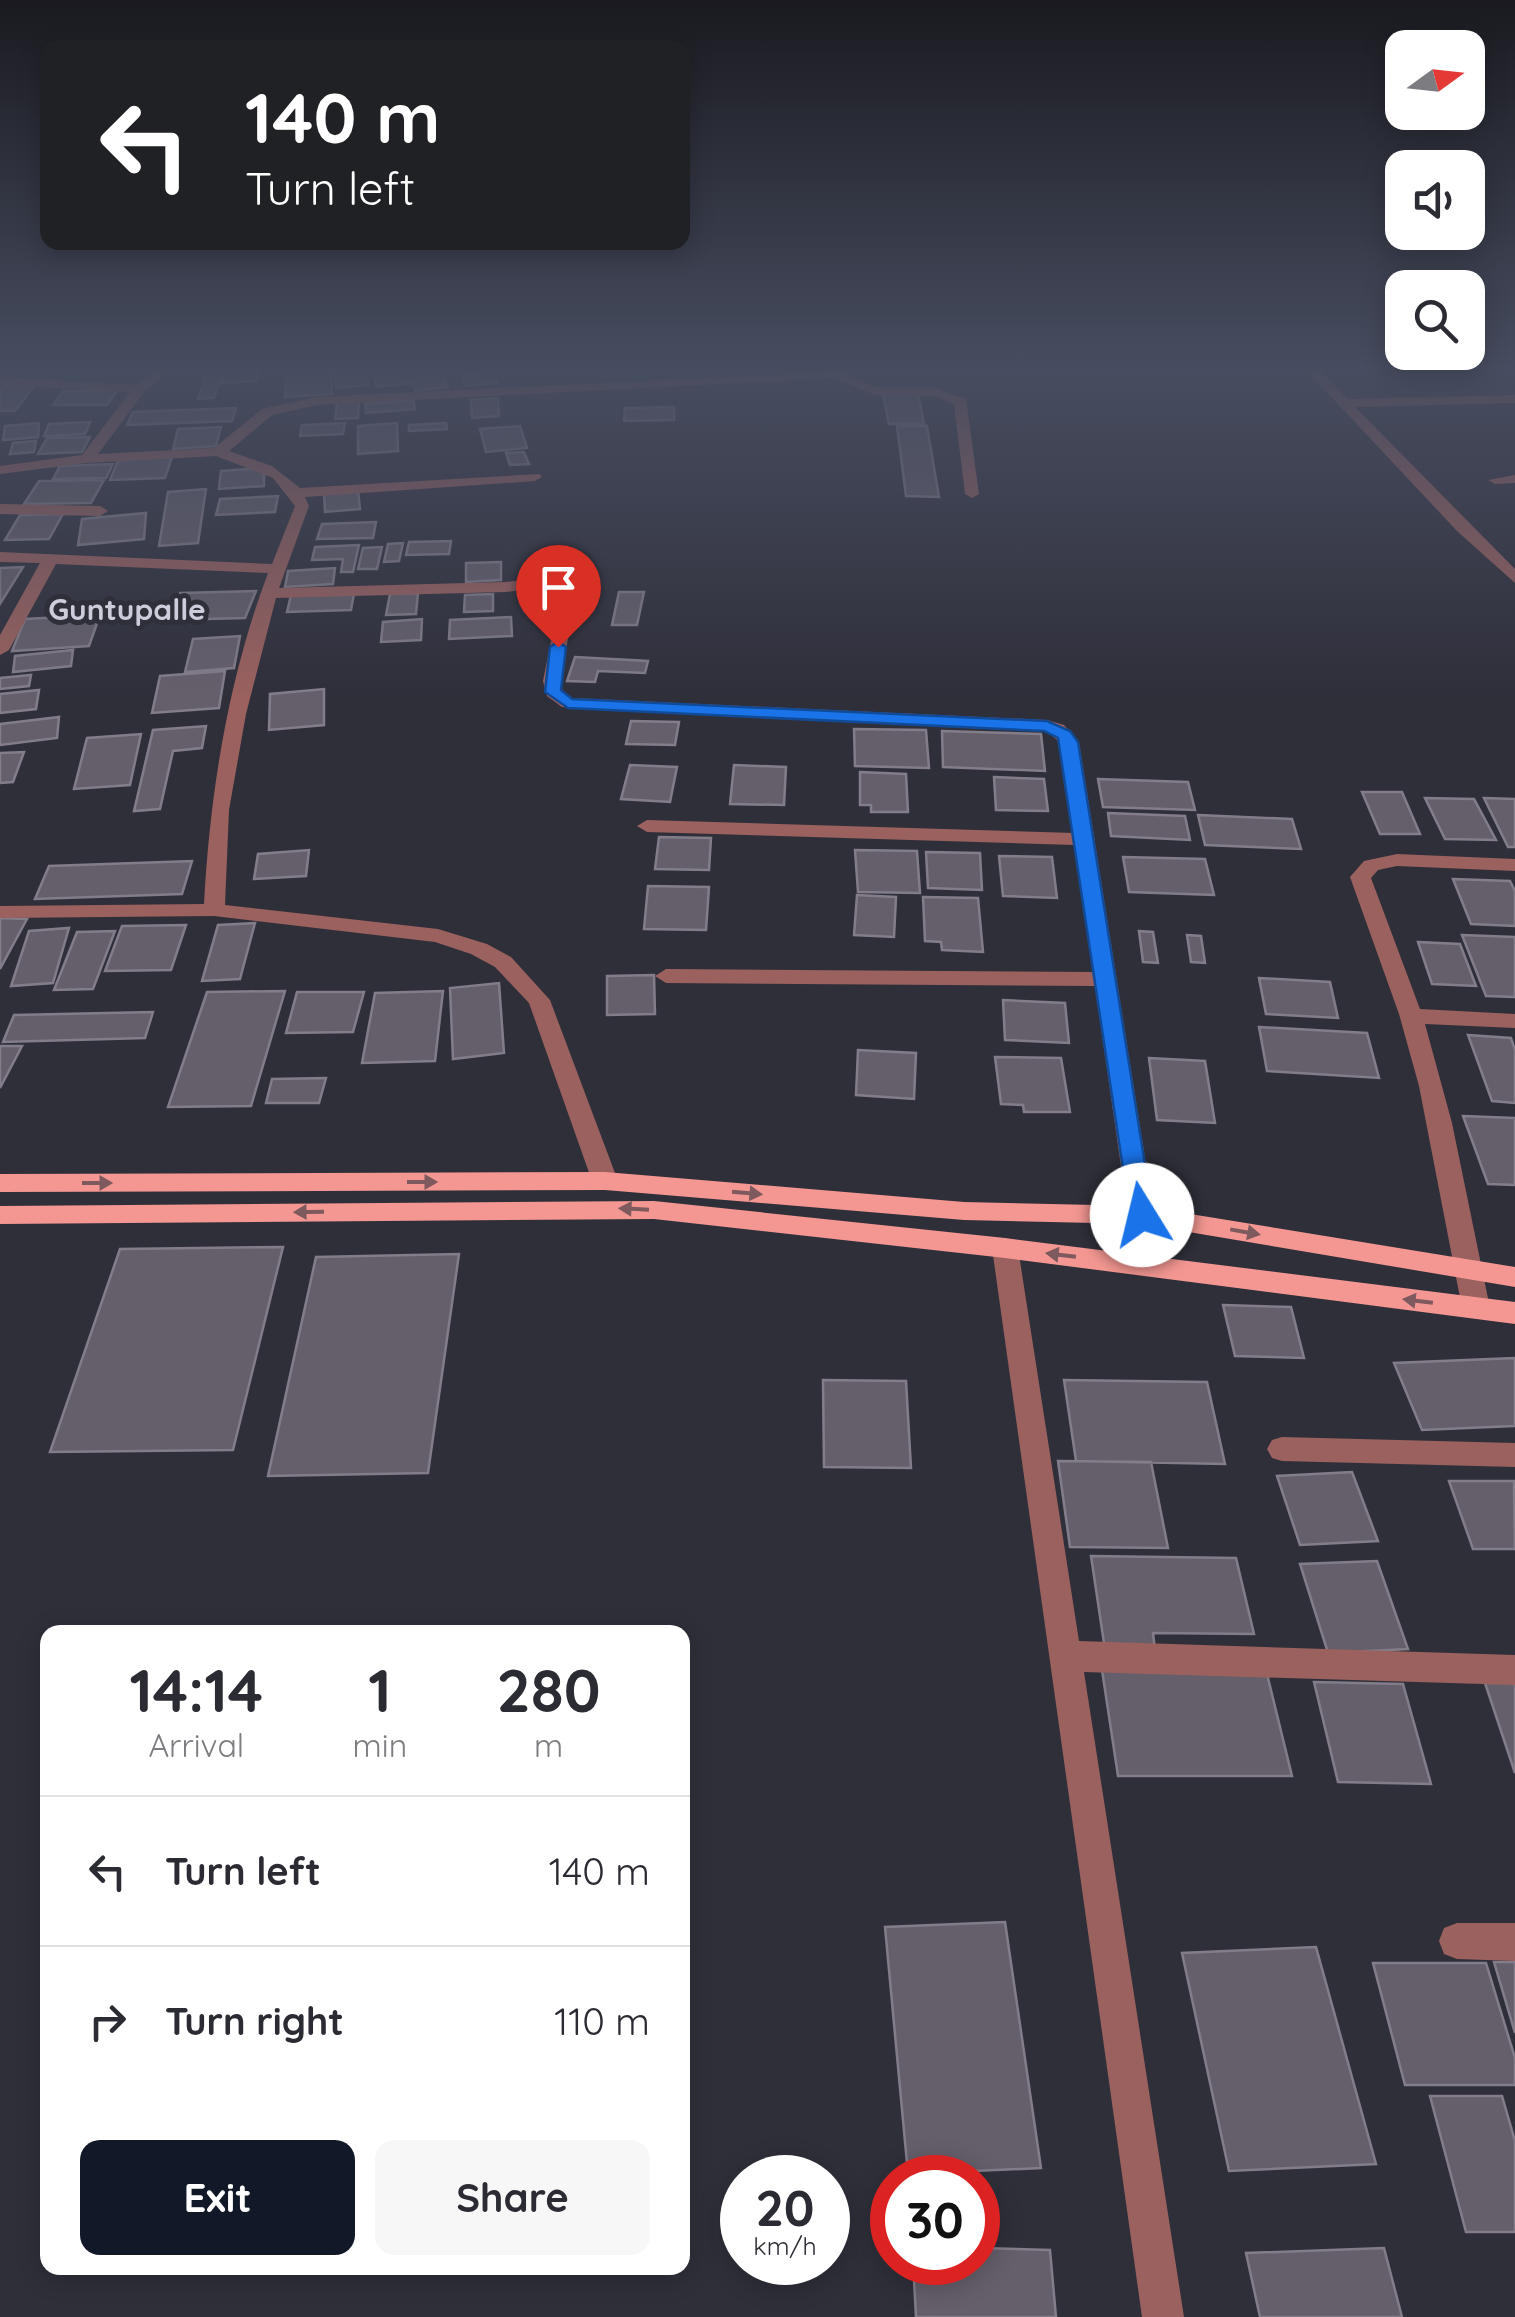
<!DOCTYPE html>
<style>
body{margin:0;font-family:Quicksand,sans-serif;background:#f7f7f7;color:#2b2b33;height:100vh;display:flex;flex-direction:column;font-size:38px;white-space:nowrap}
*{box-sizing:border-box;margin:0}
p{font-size:32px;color:#7c7c81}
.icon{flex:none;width:55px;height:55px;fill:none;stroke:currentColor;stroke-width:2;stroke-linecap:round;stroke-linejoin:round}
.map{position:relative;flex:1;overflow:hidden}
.details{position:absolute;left:40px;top:1625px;width:650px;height:650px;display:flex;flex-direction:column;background:#fff;border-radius:20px;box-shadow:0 5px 25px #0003}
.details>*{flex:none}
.guide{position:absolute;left:40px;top:40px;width:650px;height:210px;border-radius:20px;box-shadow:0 5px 25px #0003;background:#202124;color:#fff;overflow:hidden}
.needle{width:65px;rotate:75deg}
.tools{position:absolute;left:1385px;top:30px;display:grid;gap:20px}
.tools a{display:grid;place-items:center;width:100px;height:100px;border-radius:20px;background:#fff;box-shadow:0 5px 25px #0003;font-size:50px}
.speed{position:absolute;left:720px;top:2155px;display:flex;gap:20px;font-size:50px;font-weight:700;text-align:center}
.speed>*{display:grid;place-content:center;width:130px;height:130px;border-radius:50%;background:#fff;box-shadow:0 5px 25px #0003;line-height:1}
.speed small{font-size:25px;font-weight:400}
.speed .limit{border:15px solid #d22;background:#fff;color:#111}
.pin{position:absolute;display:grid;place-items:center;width:85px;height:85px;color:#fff;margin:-102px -42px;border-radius:50% 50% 50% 0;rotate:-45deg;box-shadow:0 0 10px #0007}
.pin .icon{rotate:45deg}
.me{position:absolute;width:110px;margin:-55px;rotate:351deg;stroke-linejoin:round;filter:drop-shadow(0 0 8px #0008)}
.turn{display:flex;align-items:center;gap:35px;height:210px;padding:0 40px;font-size:45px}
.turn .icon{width:130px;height:130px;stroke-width:2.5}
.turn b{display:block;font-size:70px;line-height:85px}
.eta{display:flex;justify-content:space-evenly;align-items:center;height:170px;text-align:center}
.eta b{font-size:60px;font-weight:700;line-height:70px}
.cta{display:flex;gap:20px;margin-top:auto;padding:20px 40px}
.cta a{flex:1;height:115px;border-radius:20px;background:#111827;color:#fff;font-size:40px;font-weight:700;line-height:115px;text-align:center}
.cta a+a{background:#f7f7f7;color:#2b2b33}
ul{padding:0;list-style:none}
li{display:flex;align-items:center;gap:30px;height:150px;padding:0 40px;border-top:2px solid #e1e1e2}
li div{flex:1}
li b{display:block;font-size:38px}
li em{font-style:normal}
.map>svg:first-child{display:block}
</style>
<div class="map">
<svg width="1515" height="2317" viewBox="0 0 1515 2317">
<rect width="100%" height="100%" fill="#2f2f3a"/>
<path fill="#655f6b" stroke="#837d8a" stroke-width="2.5" d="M 259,371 L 256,381 L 222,383 L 225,372 Z
M 331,371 L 332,394 L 285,397 L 286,373 Z
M 333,371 L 365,371 L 369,385 L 337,388 Z
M 372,371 L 441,371 L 448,387 L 415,391 L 413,383 L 377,387 Z
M 207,372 L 223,372 L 214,398 L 198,399 Z
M 494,372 L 497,383 L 465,386 L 462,375 Z
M 4,386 L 34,386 L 15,411 L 0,411 L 0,391 Z
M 63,391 L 117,391 L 107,405 L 53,405 Z
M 883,394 L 918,394 L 924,424 L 889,424 Z
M 498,398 L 499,416 L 472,418 L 471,400 Z
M 413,400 L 415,409 L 366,413 L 365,404 Z
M 359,402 L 358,418 L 335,419 L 337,403 Z
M 674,407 L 674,420 L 624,421 L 625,408 Z
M 236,408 L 232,421 L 127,425 L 133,412 Z
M 90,422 L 85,434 L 44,436 L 49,424 Z
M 39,423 L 38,437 L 3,440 L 5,426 Z
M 345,423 L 343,434 L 300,436 L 302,425 Z
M 397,423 L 398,451 L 358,454 L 358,426 Z
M 446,423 L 447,429 L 409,431 L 409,425 Z
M 520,426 L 527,448 L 486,452 L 480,429 Z
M 897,426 L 927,426 L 939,497 L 906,496 Z
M 221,427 L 216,446 L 173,449 L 178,429 Z
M 90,437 L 82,452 L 38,454 L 47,438 Z
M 36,441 L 34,452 L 10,454 L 13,443 Z
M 524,452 L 529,464 L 510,465 L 506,453 Z
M 172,457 L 165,478 L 110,480 L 119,459 Z
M 113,464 L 106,478 L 53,479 L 60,466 Z
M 264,468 L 264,486 L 219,489 L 221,471 Z
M 104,480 L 91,503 L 24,504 L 39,481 Z
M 206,489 L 198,543 L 159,546 L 168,492 Z
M 358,490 L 360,509 L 325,512 L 324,493 Z
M 278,496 L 275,512 L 216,515 L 220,499 Z
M 146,513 L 144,539 L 78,545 L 82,519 Z
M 63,514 L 49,539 L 5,540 L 20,515 Z
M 376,522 L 373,538 L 317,539 L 322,524 Z
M 451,541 L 449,554 L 406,555 L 409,542 Z
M 403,543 L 399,561 L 384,562 L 388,544 Z
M 359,545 L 353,572 L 341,572 L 343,559 L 312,560 L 315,547 Z
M 382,547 L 377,569 L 358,569 L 363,548 Z
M 501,562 L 501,580 L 466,582 L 466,563 Z
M 23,567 L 0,604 L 0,568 Z
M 335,568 L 333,584 L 285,587 L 288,571 Z
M 256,591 L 245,618 L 168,620 L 180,593 Z
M 619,592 L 644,592 L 637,625 L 612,625 Z
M 354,593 L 351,610 L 287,612 L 291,595 Z
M 418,593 L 416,614 L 386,615 L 390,594 Z
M 493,594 L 493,611 L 464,612 L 465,595 Z
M 100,615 L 89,646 L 12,651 L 25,619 Z
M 511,617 L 512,636 L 449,639 L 450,620 Z
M 422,619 L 421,640 L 381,642 L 383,622 Z
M 240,636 L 234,668 L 185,672 L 193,639 Z
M 73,650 L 71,666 L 13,672 L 15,656 Z
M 575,657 L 648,661 L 645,673 L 598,671 L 595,682 L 567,681 Z
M 225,671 L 219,708 L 152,713 L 160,676 Z
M 31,675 L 29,686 L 0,689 L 0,678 Z
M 324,689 L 324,725 L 269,730 L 270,694 Z
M 39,690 L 36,709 L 0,713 L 0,694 Z
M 59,717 L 57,738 L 0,745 L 0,724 Z
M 631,721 L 679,722 L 675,745 L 626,744 Z
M 206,726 L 202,748 L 173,751 L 160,809 L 134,811 L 153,730 Z
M 854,729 L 926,730 L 929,768 L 855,766 Z
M 942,731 L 1041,734 L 1045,771 L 943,767 Z
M 141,734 L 130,785 L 74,789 L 87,738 Z
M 24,752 L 13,782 L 0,783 L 0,753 Z
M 630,765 L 677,767 L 670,802 L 621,799 Z
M 734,765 L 786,767 L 784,805 L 730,804 Z
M 860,772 L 906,774 L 908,812 L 871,812 L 871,805 L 860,805 Z
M 994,777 L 1044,779 L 1048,811 L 996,810 Z
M 1098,779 L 1188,782 L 1195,810 L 1103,807 Z
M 1362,792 L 1402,792 L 1420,834 L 1380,834 Z
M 1425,798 L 1474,799 L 1496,840 L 1445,839 Z
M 1484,798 L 1515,799 L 1515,847 L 1508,847 Z
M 1108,813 L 1185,816 L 1190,840 L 1111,836 Z
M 1198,815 L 1292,819 L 1301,849 L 1205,845 Z
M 659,837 L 711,838 L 709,870 L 655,869 Z
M 309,850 L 306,876 L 254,879 L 258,854 Z
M 855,850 L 917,851 L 920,893 L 858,892 Z
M 926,852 L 980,853 L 982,890 L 928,888 Z
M 999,856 L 1052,857 L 1057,898 L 1003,896 Z
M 1123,857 L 1205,859 L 1214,895 L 1129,892 Z
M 192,861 L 182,894 L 35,899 L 49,866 Z
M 1453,879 L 1510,881 L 1515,891 L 1515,926 L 1471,924 Z
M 648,886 L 709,887 L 706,930 L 644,929 Z
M 857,895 L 896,897 L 894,937 L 854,935 Z
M 923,897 L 978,898 L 983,952 L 942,950 L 941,942 L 925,941 Z
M 0,918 L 27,919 L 0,969 Z
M 255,923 L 240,979 L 202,981 L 218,925 Z
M 186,925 L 171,970 L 105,971 L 122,926 Z
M 69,928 L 53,983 L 11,986 L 29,931 Z
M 115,931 L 93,989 L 54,990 L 77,932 Z
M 1139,931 L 1153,932 L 1158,963 L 1143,962 Z
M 1187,935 L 1201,936 L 1205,963 L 1191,962 Z
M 1462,935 L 1515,937 L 1515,997 L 1486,996 Z
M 1418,942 L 1460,944 L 1476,986 L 1432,984 Z
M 654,975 L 655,1014 L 607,1015 L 607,976 Z
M 1259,978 L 1330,982 L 1338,1018 L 1266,1014 Z
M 499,983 L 504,1053 L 453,1059 L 450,988 Z
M 285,991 L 251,1106 L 168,1107 L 207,992 Z
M 443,991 L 435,1061 L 362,1063 L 375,993 Z
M 297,992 L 364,992 L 353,1032 L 286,1033 Z
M 1003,1000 L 1065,1003 L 1069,1043 L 1005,1040 Z
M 153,1012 L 145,1038 L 3,1042 L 14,1015 Z
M 1259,1027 L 1367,1033 L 1379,1078 L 1267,1071 Z
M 1468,1035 L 1511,1038 L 1515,1050 L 1515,1103 L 1492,1101 Z
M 0,1046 L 22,1046 L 0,1088 Z
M 858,1050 L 916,1053 L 914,1099 L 856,1095 Z
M 995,1057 L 1061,1058 L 1070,1112 L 1024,1112 L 1023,1105 L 1001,1104 Z
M 1149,1058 L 1205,1061 L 1215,1123 L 1157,1120 Z
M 326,1078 L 319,1103 L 266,1103 L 272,1079 Z
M 1463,1116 L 1515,1118 L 1515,1185 L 1488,1184 Z
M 283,1247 L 233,1450 L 50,1452 L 120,1249 Z
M 459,1254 L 428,1473 L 268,1476 L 316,1257 Z
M 1223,1305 L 1291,1307 L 1304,1358 L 1235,1356 Z
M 1515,1358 L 1515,1426 L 1422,1430 L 1394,1363 Z
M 823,1380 L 906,1381 L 911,1468 L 824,1467 Z
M 1064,1380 L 1207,1382 L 1225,1464 L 1076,1461 Z
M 1058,1461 L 1151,1462 L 1168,1548 L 1070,1547 Z
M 1352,1472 L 1378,1541 L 1300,1545 L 1277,1476 Z
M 1449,1481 L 1514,1481 L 1515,1549 L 1473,1549 Z
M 1091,1556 L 1236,1558 L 1254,1634 L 1153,1633 L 1155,1650 L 1105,1650 Z
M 1377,1561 L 1408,1649 L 1328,1653 L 1300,1564 Z
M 1102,1670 L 1266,1670 L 1292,1776 L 1118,1776 Z
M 1314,1682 L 1403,1684 L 1431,1784 L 1338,1782 Z
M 1485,1683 L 1515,1683 L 1515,1773 Z
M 1005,1922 L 1041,2168 L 908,2174 L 885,1927 Z
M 1316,1947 L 1376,2164 L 1229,2171 L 1182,1953 Z
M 1494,1962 L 1515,1962 L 1515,2033 Z
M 1373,1963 L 1486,1963 L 1515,2058 L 1515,2085 L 1405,2085 Z
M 1430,2096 L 1502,2096 L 1515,2141 L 1515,2232 L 1466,2232 Z
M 978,2248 L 1050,2250 L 1056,2317 L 916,2317 L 913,2262 L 978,2262 Z
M 1384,2248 L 1402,2317 L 1260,2317 L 1246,2253 Z"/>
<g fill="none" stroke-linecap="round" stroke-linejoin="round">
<path fill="#9a615e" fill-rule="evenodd" d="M 155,371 L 169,371 L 144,392 L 98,454 L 214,448 L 262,409 L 317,397 L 851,371 L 847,375 L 876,387 L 934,388 L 966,399 L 979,494 L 972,498 L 965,494 L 954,404 L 934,396 L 876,395 L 833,378 L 317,405 L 272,415 L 229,451 L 272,466 L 300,488 L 540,474 L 542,477 L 535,481 L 305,497 L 309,506 L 279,588 L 505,582 L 564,575 L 570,554 L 582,554 L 561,681 L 562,690 L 572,698 L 1047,720 L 1064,725 L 1079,742 L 1154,1215 L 1150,1222 L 1132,1222 L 1128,1215 L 1095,986 L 666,983 L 655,976 L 666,969 L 1093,972 L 1075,845 L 647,832 L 637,826 L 647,820 L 1074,833 L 1061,743 L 1046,731 L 562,707 L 547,696 L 543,681 L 562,585 L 505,592 L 276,598 L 246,714 L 229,810 L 225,905 L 438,929 L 487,944 L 511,957 L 550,1000 L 618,1181 L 614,1187 L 596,1187 L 592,1181 L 529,1003 L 495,967 L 471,954 L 435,942 L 214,916 L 0,918 L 0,906 L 204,904 C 210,792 228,679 268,573 L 56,564 L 9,650 L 0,655 L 0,635 L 40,563 L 0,562 L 0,552 L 272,564 L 295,506 L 273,478 L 216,456 L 87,463 L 0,474 L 0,466 L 82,455 L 130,392 L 0,385 L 0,377 L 136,385 Z
M 1307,371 L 1320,371 L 1348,399 L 1515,395 L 1515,403 L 1355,407 L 1515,569 L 1515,583 L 1457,531 Z
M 1515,475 L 1515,483 L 1495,484 L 1488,480 Z
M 0,504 L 100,506 L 108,511 L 100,516 L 0,514 Z
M 1397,854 L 1515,859 L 1515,871 L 1397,866 L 1378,870 L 1371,878 L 1420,1009 L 1515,1014 L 1515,1028 L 1425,1024 L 1452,1123 L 1490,1308 L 1486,1315 L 1476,1319 L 1466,1315 L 1462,1308 L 1419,1086 L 1399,1014 L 1350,877 L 1364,861 Z
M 1005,1238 L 1014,1241 L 1018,1248 L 1079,1641 L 1515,1655 L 1515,1685 L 1084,1672 L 1184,2317 L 1142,2317 L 992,1248 L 996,1241 Z
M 1282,1437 L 1515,1443 L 1515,1467 L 1282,1461 L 1272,1458 L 1267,1449 L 1272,1440 Z
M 1457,1923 L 1515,1923 L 1515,1961 L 1457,1959 L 1444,1954 L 1439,1941 L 1444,1928 Z"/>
<path fill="#f49792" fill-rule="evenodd" d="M 605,1172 L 964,1202 L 1141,1206 L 1515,1267 L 1515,1287 L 1141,1224 L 964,1220 L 605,1190 L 0,1192 L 0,1174 Z
M 654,1201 L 1005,1238 L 1515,1302 L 1515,1324 L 1005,1258 L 654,1219 L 0,1224 L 0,1206 Z"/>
</g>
<defs><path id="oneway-solid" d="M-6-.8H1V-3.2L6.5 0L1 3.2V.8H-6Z" transform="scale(2.5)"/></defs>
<g fill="#7e595d">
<use href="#oneway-solid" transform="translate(422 1182)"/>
<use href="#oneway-solid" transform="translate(97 1183)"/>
<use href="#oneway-solid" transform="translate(747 1193) rotate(5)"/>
<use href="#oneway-solid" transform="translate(634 1209) rotate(-177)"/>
<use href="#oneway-solid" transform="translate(309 1212) rotate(179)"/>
<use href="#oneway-solid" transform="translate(1245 1232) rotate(10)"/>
<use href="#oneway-solid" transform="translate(1061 1255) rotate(-173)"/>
<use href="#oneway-solid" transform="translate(1418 1301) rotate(-173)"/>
</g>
<linearGradient id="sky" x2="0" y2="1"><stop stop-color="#1a1a20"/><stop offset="0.53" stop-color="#474d60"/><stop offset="1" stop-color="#474d60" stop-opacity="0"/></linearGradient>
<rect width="1515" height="695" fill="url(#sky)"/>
<path fill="#1a73e8" stroke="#114b97" stroke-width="2.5" d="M 558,642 L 566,647 L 561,690 L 572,699 L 1047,721 L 1070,731 L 1078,742 L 1153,1215 L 1150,1221 L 1133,1221 L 1130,1215 L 1058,738 L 1044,731 L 568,708 L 545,692 L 550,647 Z"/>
<g text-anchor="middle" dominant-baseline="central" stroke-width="10" stroke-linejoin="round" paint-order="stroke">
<g font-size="30" font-weight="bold" fill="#cdccdb" stroke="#2f2f3a">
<text x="127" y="609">Guntupalle</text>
</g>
</g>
</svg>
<div class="tools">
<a><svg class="needle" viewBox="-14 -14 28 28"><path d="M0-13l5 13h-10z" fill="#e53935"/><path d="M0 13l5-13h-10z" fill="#7c7c81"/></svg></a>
<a><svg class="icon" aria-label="sound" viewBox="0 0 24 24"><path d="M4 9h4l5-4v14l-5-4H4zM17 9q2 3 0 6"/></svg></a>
<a><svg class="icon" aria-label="search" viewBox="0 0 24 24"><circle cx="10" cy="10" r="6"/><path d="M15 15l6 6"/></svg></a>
</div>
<div class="speed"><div>20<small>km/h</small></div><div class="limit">30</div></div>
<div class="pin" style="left:558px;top:647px;background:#d93025"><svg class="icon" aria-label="arrive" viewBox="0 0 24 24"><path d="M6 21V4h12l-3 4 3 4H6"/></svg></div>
<svg class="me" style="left:1142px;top:1215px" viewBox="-20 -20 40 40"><circle r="19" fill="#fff"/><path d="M0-13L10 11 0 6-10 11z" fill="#1a73e8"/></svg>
<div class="guide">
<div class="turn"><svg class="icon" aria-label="left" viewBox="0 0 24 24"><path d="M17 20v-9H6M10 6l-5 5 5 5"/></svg><div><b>140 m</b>Turn left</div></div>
</div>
<section class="details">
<div class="eta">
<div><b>14:14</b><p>Arrival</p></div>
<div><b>1</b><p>min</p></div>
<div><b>280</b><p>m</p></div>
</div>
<ul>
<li><svg class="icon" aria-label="left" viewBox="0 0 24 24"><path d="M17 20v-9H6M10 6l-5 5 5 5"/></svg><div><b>Turn left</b></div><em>140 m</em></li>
<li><svg class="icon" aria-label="right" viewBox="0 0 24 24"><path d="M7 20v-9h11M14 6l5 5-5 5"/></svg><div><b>Turn right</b></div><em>110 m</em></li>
</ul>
<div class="cta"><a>Exit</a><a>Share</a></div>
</section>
</div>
